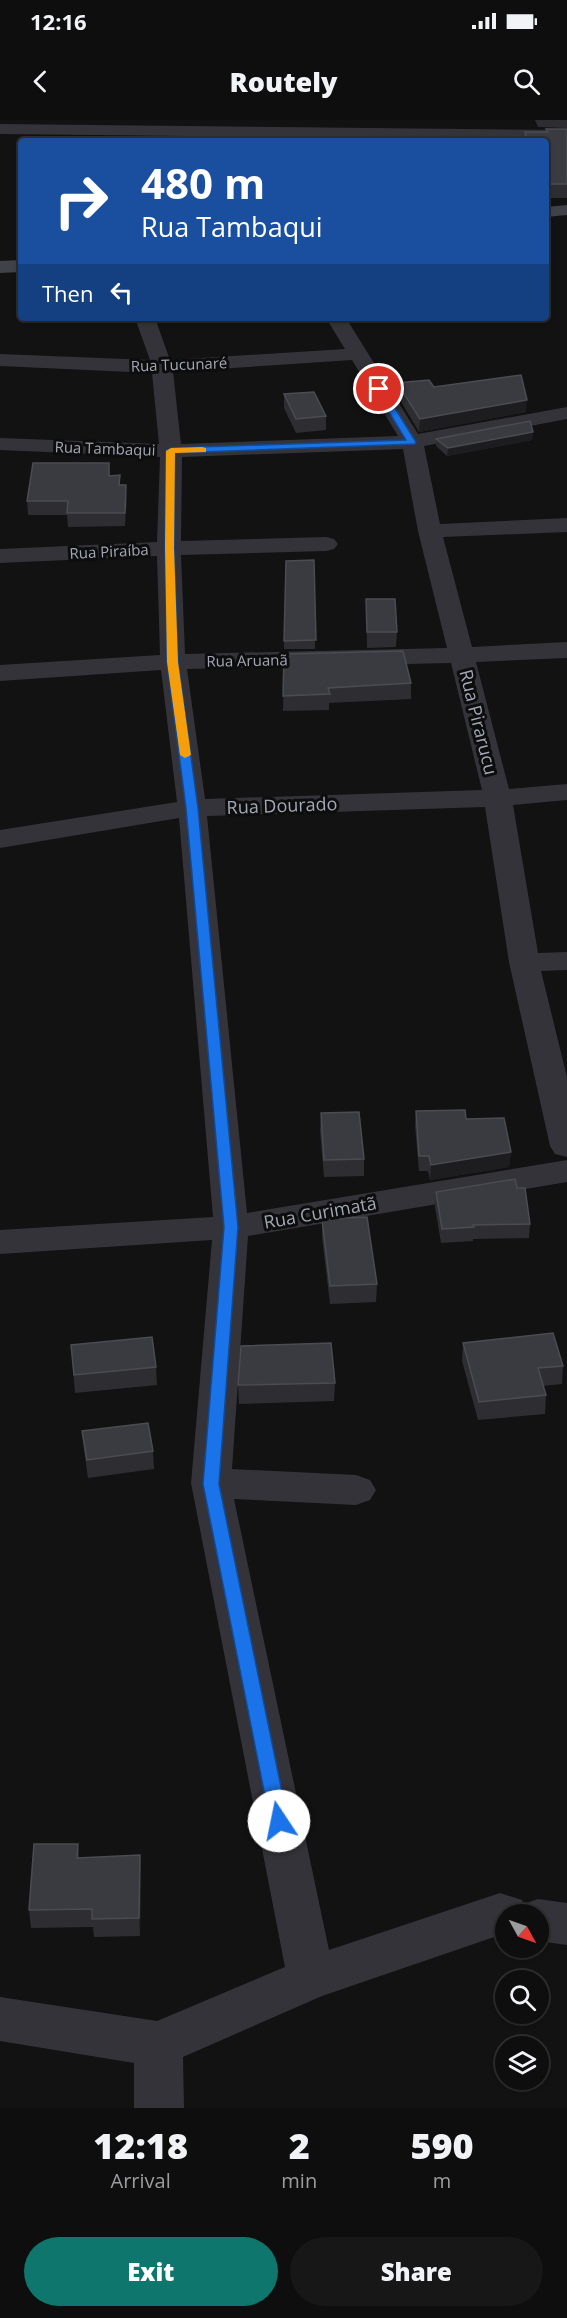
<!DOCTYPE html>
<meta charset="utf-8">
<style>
body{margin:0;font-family:"Open Sans",sans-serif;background:#171717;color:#f1f3f6;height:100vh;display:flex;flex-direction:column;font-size:22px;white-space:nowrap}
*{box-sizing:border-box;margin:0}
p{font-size:20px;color:#9b9c9e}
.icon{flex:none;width:33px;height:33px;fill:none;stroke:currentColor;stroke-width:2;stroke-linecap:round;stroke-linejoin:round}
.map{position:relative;height:1988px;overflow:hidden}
.side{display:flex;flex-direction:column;background:#0e0e0e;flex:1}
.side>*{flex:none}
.hud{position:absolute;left:18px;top:18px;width:531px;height:183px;border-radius:6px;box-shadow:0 2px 4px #0004,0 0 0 2px #2e2e2e;background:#1a4fa0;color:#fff;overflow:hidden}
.needle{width:39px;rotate:130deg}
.buttons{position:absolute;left:495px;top:1784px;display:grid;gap:12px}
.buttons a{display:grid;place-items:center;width:54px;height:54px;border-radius:50%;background:#0e0e0e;box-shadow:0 2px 4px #0004,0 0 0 2px #2e2e2e;font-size:30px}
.pin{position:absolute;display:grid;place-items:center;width:51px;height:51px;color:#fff;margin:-26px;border:3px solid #fff;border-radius:50%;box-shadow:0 2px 6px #0007}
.me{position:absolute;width:66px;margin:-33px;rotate:349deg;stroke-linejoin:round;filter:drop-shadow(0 0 4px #0008)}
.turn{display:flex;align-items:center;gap:21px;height:126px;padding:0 24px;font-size:27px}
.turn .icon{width:78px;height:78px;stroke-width:2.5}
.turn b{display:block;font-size:42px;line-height:51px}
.then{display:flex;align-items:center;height:57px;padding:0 24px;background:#0003;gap:12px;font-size:22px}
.eta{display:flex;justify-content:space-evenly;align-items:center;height:102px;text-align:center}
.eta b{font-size:36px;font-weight:800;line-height:42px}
.button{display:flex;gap:12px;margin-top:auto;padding:12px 24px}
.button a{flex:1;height:69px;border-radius:36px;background:#0f766e;color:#fff;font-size:24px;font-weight:800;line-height:69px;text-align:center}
.button a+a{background:#171717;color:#f1f3f6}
.status{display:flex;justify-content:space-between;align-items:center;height:42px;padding:0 30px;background:#0e0e0e;direction:ltr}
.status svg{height:16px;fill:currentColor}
header{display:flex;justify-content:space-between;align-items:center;height:78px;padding:0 24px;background:#0e0e0e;font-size:27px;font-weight:800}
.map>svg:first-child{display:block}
</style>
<div class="status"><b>12:16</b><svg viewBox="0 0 49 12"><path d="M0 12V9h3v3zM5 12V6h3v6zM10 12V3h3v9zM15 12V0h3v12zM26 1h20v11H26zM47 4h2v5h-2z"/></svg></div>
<header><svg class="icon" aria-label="back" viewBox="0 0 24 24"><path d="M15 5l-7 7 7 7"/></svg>Routely<svg class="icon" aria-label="search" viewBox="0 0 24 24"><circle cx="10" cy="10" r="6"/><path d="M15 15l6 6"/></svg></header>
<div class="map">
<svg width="567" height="1988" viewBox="0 0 567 1988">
<rect width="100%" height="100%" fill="#121213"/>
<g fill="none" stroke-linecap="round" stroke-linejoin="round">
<path fill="#333339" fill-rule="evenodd" d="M 0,4 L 567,10 L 567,20 L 0,14 Z
M 135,198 L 155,198 L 170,240 L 345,229 L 326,198 L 346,198 L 418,314 L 567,287 L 567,299 L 424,326 L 440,404 L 567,398 L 567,412 L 443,417 L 472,527 L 567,522 L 567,538 L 476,542 L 509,669 L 567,664 L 567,680 L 513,685 L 538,833 L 567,832 L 567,850 L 541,851 L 567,957 L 567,1037 L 555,1034 L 550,1026 L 509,842 L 485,687 L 207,696 L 247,1093 L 567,1040 L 567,1062 L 248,1116 L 232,1349 L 356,1355 L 370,1360 L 376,1370 L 370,1380 L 356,1385 L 234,1379 L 329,1830 L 500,1773 L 522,1780 L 524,1784 L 538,1779 L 567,1783 L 567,1825 L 538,1821 L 538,1794 L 506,1794 L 506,1816 L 500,1815 L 322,1876 L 183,1937 L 184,1988 L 134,1988 L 134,1943 L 0,1921 L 0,1877 L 157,1901 L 285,1847 L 191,1363 L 212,1120 L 0,1134 L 0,1110 L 213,1097 L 179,698 L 0,728 L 0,710 L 177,682 L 161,550 L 0,561 L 0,545 L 160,535 L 157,436 L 0,443 L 0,429 L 157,422 L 160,337 L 0,330 L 0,318 L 159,324 L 152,253 L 0,246 L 0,234 L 150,240 ZM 352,240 L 398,316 L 181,324 L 173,252 ZM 403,329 L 418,411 L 447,528 L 185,534 L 181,435 L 326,431 L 334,429 L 338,424 L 334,419 L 326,417 L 181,421 L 182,337 ZM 451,543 L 482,670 L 205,679 L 187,549 Z"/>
<path fill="#404249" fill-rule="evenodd" d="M 567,85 L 567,95 L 546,97 L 546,87 Z
M 21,140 L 21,152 L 0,153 L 0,141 Z"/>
</g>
<path fill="#2e2e32" d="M 535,0 L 567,0 L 567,8 L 538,7 Z
M 546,9 L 567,9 L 567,78 L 546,78 L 546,21 L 525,21 L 525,12 L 546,12 Z
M 397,263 L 434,267 L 526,292 L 419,312 L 397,275 Z
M 284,274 L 326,296 L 326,310 L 296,313 L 284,288 Z
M 533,312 L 532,320 L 447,336 L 436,326 L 436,319 Z
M 120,355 L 120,365 L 127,378 L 125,406 L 68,407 L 67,395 L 28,395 L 27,381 L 109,356 Z
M 314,440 L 315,529 L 284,529 L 284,521 Z
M 366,479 L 397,512 L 396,527 L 367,528 Z
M 284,534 L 411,563 L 411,579 L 329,583 L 329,590 L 283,591 Z
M 416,991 L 466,999 L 511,1032 L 509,1047 L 430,1060 L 428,1051 L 419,1051 L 415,1006 Z
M 321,993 L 364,1039 L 364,1056 L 324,1057 L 320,1011 Z
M 517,1068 L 530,1104 L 529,1118 L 473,1119 L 473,1121 L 441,1123 L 435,1087 L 436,1072 Z
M 322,1099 L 377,1164 L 376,1182 L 330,1184 L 322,1117 Z
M 463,1223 L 563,1246 L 562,1264 L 543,1266 L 546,1275 L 545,1294 L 478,1300 L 462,1241 Z
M 71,1225 L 156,1247 L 157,1265 L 75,1273 Z
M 335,1263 L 334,1281 L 239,1284 L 238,1265 Z
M 82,1311 L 153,1331 L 154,1349 L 88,1358 L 84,1330 Z
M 78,1724 L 79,1738 L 140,1735 L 141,1753 L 140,1816 L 94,1817 L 93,1807 L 31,1808 L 29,1790 Z"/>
<path fill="#1d1d20" d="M 527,280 L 526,292 L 419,312 L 420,299 Z
M 533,312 L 532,320 L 447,336 L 448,328 Z
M 126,365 L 127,378 L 125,406 L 125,393 Z
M 511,1032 L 509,1047 L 430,1060 L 431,1045 Z
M 140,1735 L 141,1753 L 140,1816 L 139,1798 Z"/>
<path fill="#3a3b40" stroke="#4a4c52" stroke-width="1.5" d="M 546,9 L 567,9 L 567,64 L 546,64 L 546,21 L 527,21 L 525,12 L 548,12 Z
M 521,255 L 527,280 L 420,299 L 397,263 L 429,260 L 434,267 Z
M 314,272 L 326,296 L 296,299 L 284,274 Z
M 530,301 L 533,312 L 448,328 L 436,319 Z
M 33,343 L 109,343 L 109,356 L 120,355 L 119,365 L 126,365 L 125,393 L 67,393 L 68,381 L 27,381 Z
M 314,440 L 316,520 L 284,521 L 286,441 Z
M 366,479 L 395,479 L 397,512 L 367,512 Z
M 403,531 L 411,563 L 328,568 L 330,574 L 283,576 L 284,534 Z
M 465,990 L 466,999 L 504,998 L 511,1032 L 431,1045 L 429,1036 L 419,1036 L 416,991 Z
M 359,992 L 364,1039 L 324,1040 L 321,993 Z
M 515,1059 L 517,1068 L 525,1068 L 530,1104 L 473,1105 L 474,1107 L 442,1109 L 436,1072 Z
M 367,1097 L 377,1164 L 330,1166 L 322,1099 Z
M 553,1213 L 563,1246 L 538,1248 L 546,1275 L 479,1282 L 463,1223 Z
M 152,1217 L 156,1247 L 74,1255 L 71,1225 Z
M 331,1223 L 335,1263 L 238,1265 L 241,1226 Z
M 148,1303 L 153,1331 L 87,1340 L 82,1311 Z
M 34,1724 L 78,1724 L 77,1738 L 140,1735 L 139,1798 L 92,1799 L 92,1789 L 29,1790 Z"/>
<path fill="#1a73e8" stroke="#114b97" stroke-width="1.5" d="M 379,267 L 383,269 L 416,322 L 415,324 L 175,333 L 174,428 L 178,542 L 198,688 L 238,1107 L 219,1364 L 288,1701 L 286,1706 L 279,1709 L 272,1706 L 270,1701 L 203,1364 L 224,1107 L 186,688 L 167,542 L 165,428 L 166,331 L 171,328 L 406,320 L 375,269 Z"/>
<path fill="#f59e0b" d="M 202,327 L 206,328 L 206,332 L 175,333 L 174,428 L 178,542 L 191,635 L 185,638 L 180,635 L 167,542 L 165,428 L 166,331 L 171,328 Z"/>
<g text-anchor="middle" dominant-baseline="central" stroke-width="6" stroke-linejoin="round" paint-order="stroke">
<g font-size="15" fill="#a2a7b5" stroke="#0d0d0e">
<text transform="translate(179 244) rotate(-2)">Rua Tucunaré</text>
<text transform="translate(105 328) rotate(2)">Rua Tambaqui</text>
<text transform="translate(109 431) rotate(-3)">Rua Piraíba</text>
<text transform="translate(247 540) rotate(-1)">Rua Aruanã</text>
</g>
<g font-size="18" fill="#a2a7b5" stroke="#0d0d0e">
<text transform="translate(479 602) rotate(76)">Rua Pirarucu</text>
<text transform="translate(282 685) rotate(-2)">Rua Dourado</text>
<text transform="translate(320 1092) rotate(-10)">Rua Curimatã</text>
</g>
</g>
</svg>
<div class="buttons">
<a><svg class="needle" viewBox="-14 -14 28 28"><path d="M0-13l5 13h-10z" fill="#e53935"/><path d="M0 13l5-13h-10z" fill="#9b9c9e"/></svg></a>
<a><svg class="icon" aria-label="search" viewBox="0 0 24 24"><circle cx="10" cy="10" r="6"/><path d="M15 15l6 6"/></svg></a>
<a><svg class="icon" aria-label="layers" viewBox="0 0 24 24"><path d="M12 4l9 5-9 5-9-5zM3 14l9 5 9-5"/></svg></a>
</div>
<div class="pin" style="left:379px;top:269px;background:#d93025"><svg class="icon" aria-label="arrive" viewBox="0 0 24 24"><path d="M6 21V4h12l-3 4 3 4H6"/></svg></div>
<svg class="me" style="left:279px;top:1701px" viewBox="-20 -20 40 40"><circle r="19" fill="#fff"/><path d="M0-13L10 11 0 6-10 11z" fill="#1a73e8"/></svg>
<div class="hud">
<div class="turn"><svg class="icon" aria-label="right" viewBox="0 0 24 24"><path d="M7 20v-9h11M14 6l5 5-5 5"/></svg><div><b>480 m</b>Rua Tambaqui</div></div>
<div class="then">Then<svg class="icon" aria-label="left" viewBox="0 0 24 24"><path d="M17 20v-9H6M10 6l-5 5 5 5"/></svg></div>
</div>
</div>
<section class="side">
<div class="eta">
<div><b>12:18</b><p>Arrival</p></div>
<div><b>2</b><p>min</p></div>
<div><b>590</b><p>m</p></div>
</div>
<div class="button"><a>Exit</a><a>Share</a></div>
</section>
